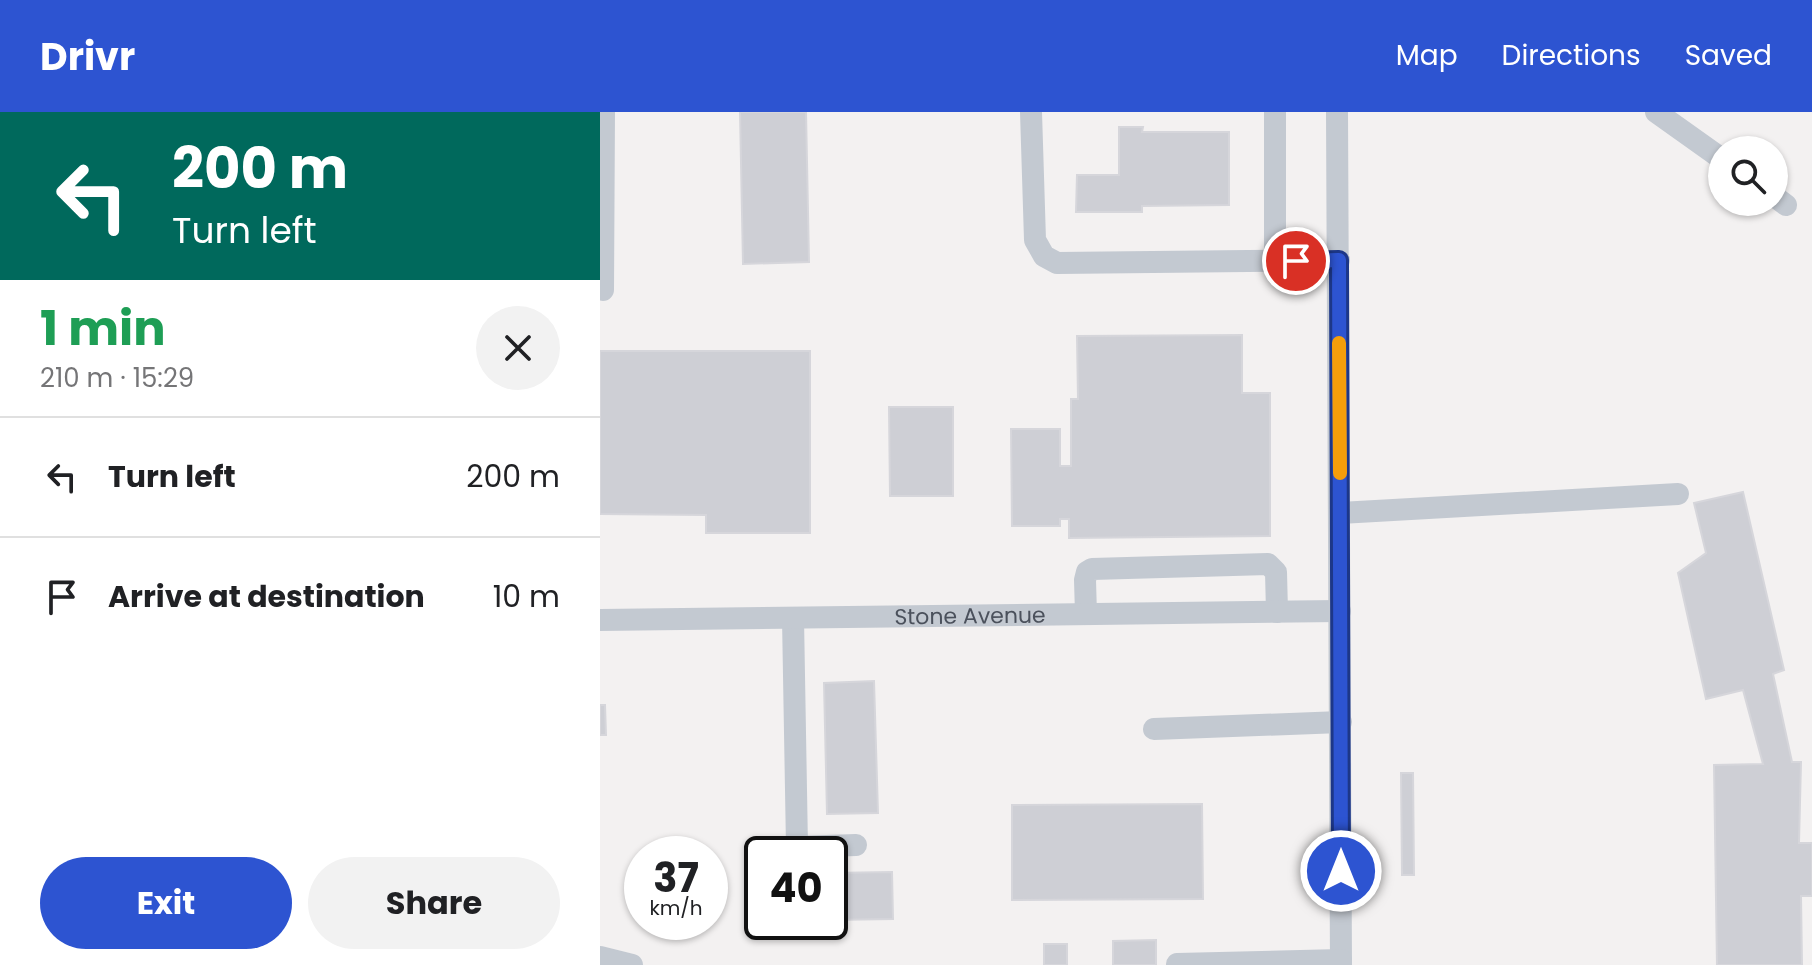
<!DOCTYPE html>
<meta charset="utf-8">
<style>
body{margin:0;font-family:Poppins,sans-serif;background:#f2f2f2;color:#202124;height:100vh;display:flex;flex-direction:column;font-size:30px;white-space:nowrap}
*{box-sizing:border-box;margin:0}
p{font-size:26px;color:#757577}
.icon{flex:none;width:44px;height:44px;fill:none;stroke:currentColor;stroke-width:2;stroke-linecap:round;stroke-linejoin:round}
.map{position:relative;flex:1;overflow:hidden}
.details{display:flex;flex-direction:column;background:#fff;width:600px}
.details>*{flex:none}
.hud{background:#00695c;color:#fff;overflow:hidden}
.tools{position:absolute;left:1108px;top:24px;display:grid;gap:16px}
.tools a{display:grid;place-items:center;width:80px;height:80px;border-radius:50%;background:#fff;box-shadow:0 2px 6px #0004;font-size:40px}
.speed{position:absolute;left:24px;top:724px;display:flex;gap:16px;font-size:40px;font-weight:700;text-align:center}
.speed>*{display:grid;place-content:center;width:104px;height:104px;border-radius:50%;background:#fff;box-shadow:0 2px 6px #0004;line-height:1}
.speed small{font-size:20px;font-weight:400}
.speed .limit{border:4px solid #111;border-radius:12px;background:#fff;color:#111}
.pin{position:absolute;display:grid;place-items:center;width:68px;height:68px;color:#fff;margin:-34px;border:4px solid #fff;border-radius:50%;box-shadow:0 2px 8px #0007}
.me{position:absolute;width:88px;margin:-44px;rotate:0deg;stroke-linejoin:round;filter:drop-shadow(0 0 6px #0008)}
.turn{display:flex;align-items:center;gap:28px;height:168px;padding:0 40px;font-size:36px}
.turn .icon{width:104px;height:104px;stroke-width:2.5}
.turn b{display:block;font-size:56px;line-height:68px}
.round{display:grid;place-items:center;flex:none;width:84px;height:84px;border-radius:42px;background:#f2f2f2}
.headline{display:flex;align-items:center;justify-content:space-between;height:136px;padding:0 40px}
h1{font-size:48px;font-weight:700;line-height:60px;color:#1e9e55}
.primary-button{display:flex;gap:16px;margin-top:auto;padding:16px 40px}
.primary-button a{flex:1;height:92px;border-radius:48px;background:#2d54d1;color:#fff;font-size:32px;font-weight:700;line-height:92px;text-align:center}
.primary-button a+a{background:#f2f2f2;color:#202124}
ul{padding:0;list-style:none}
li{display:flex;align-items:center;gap:24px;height:120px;padding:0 40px;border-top:2px solid #e0e0e0}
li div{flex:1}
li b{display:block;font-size:30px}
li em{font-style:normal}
header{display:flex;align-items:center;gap:48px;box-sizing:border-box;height:112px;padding:0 40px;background:#2d54d1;color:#fff}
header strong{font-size:38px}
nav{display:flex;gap:44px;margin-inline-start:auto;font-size:28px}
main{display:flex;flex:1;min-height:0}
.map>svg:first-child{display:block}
</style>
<header>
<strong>Drivr</strong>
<nav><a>Map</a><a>Directions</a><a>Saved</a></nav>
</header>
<main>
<section class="details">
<div class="hud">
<div class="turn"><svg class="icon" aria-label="left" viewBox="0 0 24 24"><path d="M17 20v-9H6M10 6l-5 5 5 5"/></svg><div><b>200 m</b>Turn left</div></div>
</div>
<div class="headline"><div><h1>1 min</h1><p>210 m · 15:29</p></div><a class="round"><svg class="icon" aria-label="close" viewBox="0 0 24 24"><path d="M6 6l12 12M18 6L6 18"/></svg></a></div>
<ul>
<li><svg class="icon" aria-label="left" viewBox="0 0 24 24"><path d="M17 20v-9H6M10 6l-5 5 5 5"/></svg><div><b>Turn left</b></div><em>200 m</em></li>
<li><svg class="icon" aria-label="arrive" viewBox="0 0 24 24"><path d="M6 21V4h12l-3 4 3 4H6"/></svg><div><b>Arrive at destination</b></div><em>10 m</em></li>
</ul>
<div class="primary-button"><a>Exit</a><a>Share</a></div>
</section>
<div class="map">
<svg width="1212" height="853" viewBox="0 0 1212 853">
<rect width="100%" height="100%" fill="#f3f1f1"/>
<path fill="#cecfd5" stroke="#d6d6db" stroke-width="2" d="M 140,0 L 206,0 L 209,150 L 143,152 Z
M 519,15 L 543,15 L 542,20 L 629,20 L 629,93 L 542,94 L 542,100 L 476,100 L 477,63 L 519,63 Z
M 642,223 L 642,281 L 670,281 L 670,424 L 469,426 L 469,407 L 460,407 L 460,414 L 412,414 L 411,317 L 460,317 L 460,354 L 471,354 L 471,287 L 478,287 L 477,224 Z
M 0,239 L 210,239 L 210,421 L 106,421 L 106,403 L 0,402 Z
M 289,295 L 353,295 L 353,384 L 290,384 Z
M 1143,380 L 1184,558 L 1173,562 L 1192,650 L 1201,650 L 1199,731 L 1212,731 L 1212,784 L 1201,784 L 1202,853 L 1117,853 L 1114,653 L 1163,652 L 1143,578 L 1106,587 L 1078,461 L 1106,441 L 1094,391 Z
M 274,569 L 278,701 L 227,702 L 224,571 Z
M 0,593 L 5,593 L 6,623 L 0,623 Z
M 801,661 L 813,661 L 814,763 L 802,763 Z
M 602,692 L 603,787 L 412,788 L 412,693 Z
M 292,760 L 293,807 L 230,808 L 230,761 Z
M 556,828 L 556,853 L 513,853 L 513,829 Z
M 444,832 L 467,832 L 467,853 L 444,853 Z"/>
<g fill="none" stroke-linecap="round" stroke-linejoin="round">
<g stroke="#c3c9d1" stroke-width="22">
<path d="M 431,0 L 435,128 L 444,144 L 457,151 L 739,148"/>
<path d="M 675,0 L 675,149"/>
<path d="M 737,0 L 741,853"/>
<path d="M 1056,0 L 1122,47"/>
<path d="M 1174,84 L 1186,93"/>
<path d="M 3,178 L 4,0"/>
<path d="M 740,401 L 1078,382"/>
<path d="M 486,502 L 485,468 L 487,460 L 492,457 L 668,452 L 676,460 L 677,500"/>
<path d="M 193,506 L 197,735 L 256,733"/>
<path id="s1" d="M 0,508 L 740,499"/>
<path d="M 554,617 L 741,610"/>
<path d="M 0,845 L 32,853"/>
<path d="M 577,852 L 741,848"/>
</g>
</g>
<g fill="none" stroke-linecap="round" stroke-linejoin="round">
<g stroke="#1d3788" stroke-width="20">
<path id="route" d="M 696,149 L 739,148 L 741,759"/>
</g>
<use href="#route" stroke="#2d54d1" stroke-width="14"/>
<path stroke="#f59e0b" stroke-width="14" d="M 739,231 L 740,361"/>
</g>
<g text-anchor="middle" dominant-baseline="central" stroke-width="7" stroke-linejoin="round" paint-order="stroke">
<g font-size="22" fill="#4b515c" stroke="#fff">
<text stroke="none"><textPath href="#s1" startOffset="370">Stone Avenue</textPath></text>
</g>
</g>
</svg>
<div class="tools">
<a><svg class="icon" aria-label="search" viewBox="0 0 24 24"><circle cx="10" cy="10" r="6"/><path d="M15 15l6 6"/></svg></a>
</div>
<div class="speed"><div>37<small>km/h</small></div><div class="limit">40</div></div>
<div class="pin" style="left:696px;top:149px;background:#d93025"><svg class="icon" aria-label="arrive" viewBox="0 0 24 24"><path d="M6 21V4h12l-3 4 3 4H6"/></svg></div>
<svg class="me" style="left:741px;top:759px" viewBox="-20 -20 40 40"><circle r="17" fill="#2d54d1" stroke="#fff" stroke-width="3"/><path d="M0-11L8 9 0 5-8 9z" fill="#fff"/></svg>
</div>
</main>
